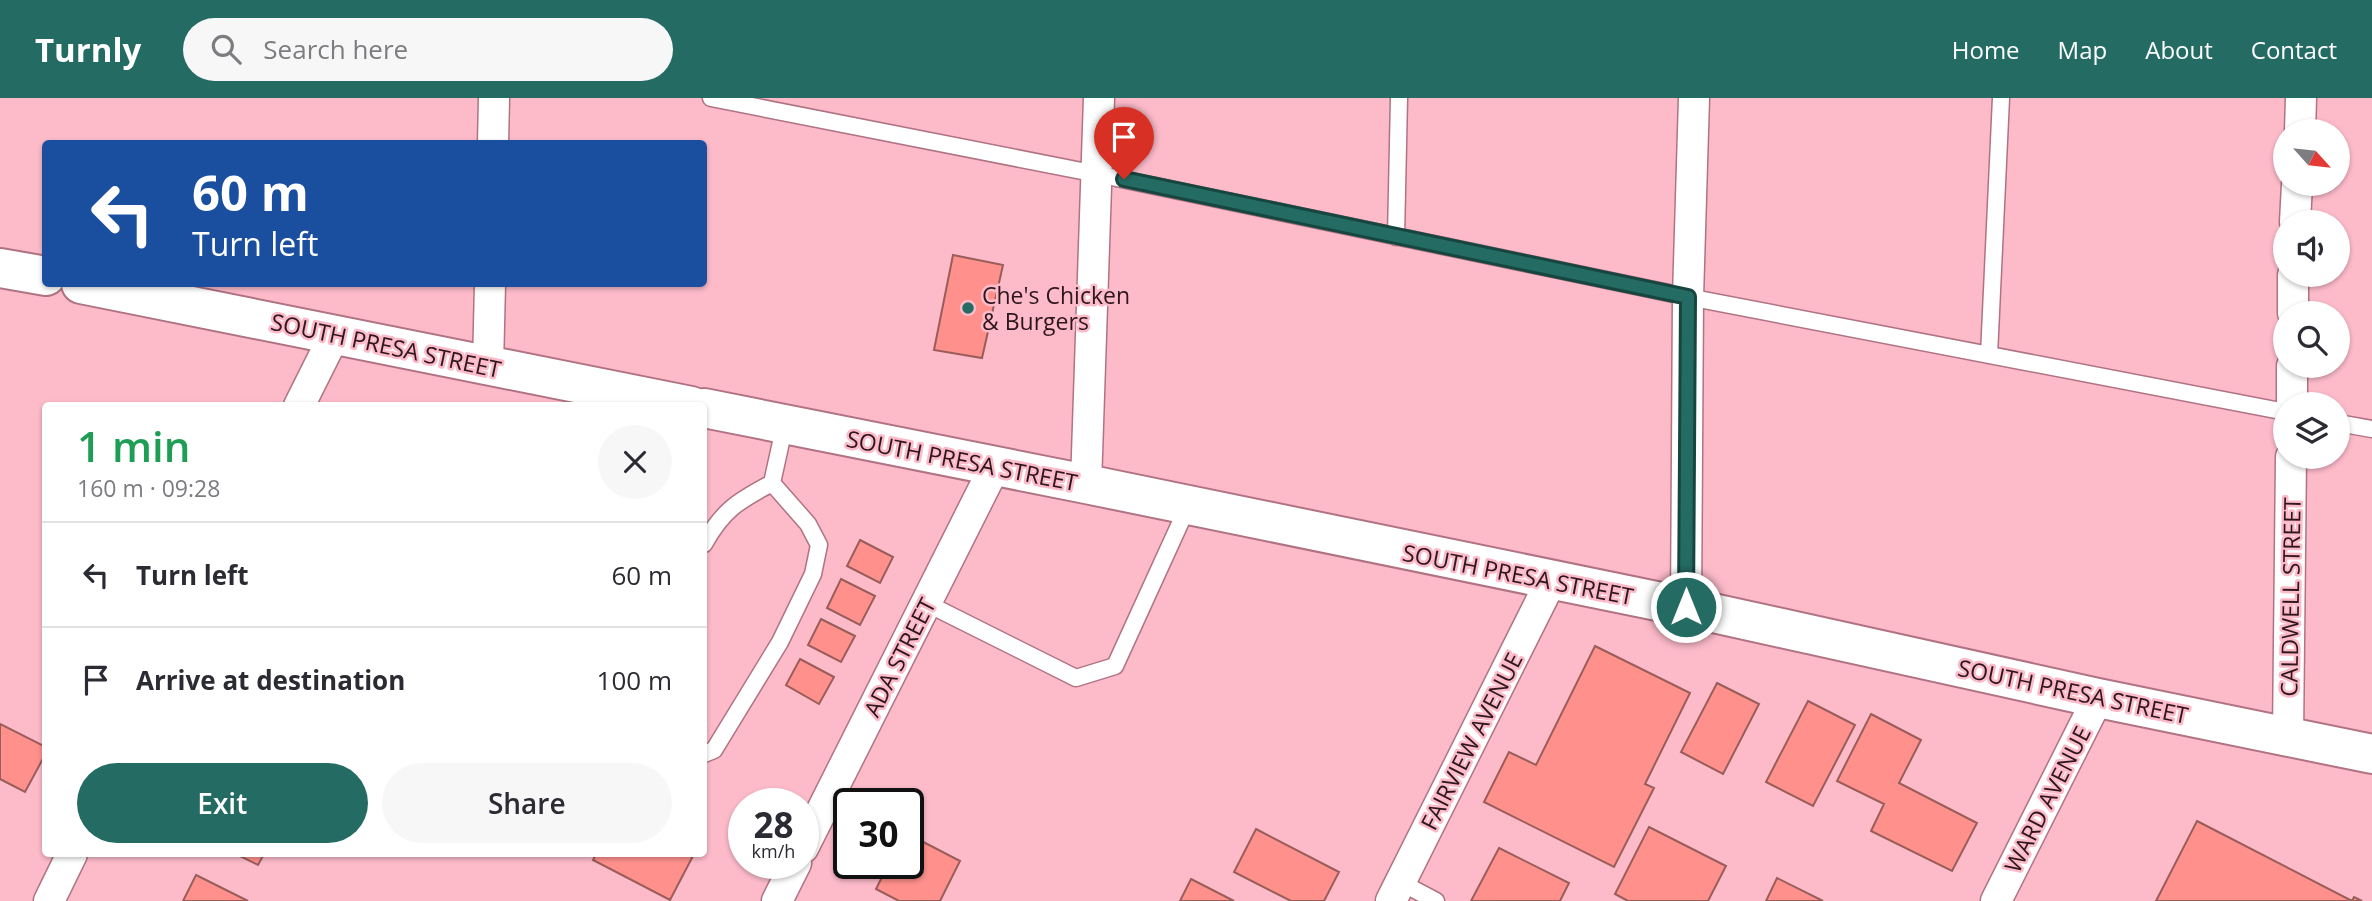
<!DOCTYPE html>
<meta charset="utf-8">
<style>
body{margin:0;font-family:"Open Sans",sans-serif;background:#f7f7f7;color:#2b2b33;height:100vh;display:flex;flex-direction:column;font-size:26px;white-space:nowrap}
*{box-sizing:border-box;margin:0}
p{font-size:23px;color:#7c7c81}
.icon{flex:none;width:38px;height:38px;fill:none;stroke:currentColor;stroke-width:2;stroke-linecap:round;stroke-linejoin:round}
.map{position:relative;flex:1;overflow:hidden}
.sheet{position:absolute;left:42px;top:304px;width:665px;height:455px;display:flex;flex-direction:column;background:#fff;border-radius:7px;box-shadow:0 2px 5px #0004}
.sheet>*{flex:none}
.hud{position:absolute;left:42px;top:42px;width:665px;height:147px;border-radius:7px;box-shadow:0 2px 5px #0004;background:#1a4fa0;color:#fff;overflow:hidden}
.needle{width:46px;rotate:117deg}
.controls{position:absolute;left:2273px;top:21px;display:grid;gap:14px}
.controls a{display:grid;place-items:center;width:77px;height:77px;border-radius:50%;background:#fff;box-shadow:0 2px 5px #0004;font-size:35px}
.speed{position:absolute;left:728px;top:690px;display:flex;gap:14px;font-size:35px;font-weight:700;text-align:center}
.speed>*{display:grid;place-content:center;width:91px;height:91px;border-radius:50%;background:#fff;box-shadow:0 2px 5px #0004;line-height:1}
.speed small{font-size:18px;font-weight:400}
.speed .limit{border:4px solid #111;border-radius:10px;background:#fff;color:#111}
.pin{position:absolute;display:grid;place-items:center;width:60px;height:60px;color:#fff;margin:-72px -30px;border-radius:50% 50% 50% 0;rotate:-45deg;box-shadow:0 0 7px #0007}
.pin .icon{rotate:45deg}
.me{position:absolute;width:77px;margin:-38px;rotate:0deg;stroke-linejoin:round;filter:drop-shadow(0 0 5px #0008)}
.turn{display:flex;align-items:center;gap:24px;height:147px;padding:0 35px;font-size:32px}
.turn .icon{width:91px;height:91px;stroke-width:2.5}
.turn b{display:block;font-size:49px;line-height:60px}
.round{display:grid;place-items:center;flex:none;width:74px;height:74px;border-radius:37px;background:#f7f7f7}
.headline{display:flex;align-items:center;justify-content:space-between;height:119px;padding:0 35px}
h1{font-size:42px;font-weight:600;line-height:52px;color:#1e9e55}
.action{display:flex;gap:14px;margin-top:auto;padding:14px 35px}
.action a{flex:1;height:80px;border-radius:42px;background:#246c63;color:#fff;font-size:28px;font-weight:600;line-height:80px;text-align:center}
.action a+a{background:#f7f7f7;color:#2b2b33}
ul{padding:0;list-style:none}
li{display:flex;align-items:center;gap:21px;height:105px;padding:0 35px;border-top:2px solid #e1e1e2}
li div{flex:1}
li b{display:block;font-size:26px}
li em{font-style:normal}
header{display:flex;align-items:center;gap:42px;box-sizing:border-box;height:98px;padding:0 35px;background:#246c63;color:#fff}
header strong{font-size:33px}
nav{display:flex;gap:38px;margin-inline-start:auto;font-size:24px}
.search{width:490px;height:63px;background:#f7f7f7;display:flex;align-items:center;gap:18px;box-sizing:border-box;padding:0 24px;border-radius:38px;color:#7c7c81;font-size:26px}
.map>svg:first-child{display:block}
</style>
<header>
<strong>Turnly</strong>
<div class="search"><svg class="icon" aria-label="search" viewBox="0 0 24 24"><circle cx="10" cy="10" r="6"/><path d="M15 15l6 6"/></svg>Search here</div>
<nav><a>Home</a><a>Map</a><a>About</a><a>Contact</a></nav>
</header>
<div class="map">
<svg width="2372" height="803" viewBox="0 0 2372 803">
<rect width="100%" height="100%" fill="#fdbbca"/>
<path fill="#ff908c" stroke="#995d5a" stroke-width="2" d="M 953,157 L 1003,167 L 982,260 L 934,252 Z
M 860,442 L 893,459 L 880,485 L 847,468 Z
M 841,481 L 875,498 L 860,527 L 827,510 Z
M 821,521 L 855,538 L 841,564 L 808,547 Z
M 1595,548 L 1690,595 L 1645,686 L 1654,690 L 1614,769 L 1484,704 L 1509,654 L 1536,667 Z
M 800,561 L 834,579 L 819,606 L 786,587 Z
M 1717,585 L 1759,606 L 1723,676 L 1681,654 Z
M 1808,603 L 1855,627 L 1813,708 L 1766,684 Z
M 1871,616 L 1921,642 L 1899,685 L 1977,725 L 1952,773 L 1871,733 L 1884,706 L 1837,683 Z
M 0,626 L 46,649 L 46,655 L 25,694 L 0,681 Z
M 2197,723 L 2352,803 L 2354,799 L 2362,803 L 2156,803 Z
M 1649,729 L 1726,768 L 1708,803 L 1628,803 L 1615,796 Z
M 1256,731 L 1339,774 L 1324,803 L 1291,803 L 1234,774 Z
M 908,736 L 960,763 L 940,803 L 899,803 L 876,791 L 889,765 L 908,765 Z
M 1499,750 L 1569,785 L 1560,803 L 1471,803 Z
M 236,756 L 264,756 L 258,767 Z
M 596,756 L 694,756 L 670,802 L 593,762 Z
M 196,777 L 248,803 L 183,803 Z
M 1777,780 L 1823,803 L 1766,803 Z
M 1191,781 L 1234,803 L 1180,803 Z"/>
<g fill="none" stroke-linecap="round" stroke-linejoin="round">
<g stroke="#b07382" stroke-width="19">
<path id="service" d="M 711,0 L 1097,76 L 1688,199 L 2286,314
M 1396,139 L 1399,0
M 1989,257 L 2001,0
M 2338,325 L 2372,331
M 704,446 C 723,412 738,403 772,385 L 785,326
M 926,505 L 1076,580 L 1115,568 L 1188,408
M 704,656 L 714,652 L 780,544 L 813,476 L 819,447 L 808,426 L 772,385
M 1400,784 L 1436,803"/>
</g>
<g stroke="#b07382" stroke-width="33">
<path id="minor" d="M 2300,33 L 2301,0
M 493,46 L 494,0
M 2295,124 L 2297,86
M 2293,215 L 2293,177
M 488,268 L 490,186
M 2292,306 L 2292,268
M 299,308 L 335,236
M 1086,386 L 1099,0
M 1686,509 L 1688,199 L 1694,0
M 2288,639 L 2291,359
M 803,750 L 995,368
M 49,803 L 72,756
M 777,803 L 796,765
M 1391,803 L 1551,483
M 1996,803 L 2098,600"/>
</g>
<g stroke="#b07382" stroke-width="42">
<path id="secondary" d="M 0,170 L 46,178
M 81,186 L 691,308
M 704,310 L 1086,386 L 1686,509 L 2098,600 L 2372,656"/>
</g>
<use href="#service" stroke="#fff" stroke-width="16"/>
<use href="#minor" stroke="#fff" stroke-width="30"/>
<use href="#secondary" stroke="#fff" stroke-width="38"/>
</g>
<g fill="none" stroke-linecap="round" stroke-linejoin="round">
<g stroke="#174640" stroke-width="18">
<path id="route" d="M 1124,81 L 1688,199 L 1686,509"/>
</g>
<use href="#route" stroke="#246c63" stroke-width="12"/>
</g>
<circle fill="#246c63" stroke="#fdbbca" stroke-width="2.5" cx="968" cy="210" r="7"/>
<g text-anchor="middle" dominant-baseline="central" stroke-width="5" stroke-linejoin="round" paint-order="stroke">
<g font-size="23" fill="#2e161d" stroke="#fdbbca" text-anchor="start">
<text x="982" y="197">Che's Chicken<tspan x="982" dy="26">&amp; Burgers</tspan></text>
</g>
<g font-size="23" fill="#2e161d" stroke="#fdbbca">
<text transform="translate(386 247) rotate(12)">SOUTH PRESA STREET</text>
<text transform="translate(962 362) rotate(11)">SOUTH PRESA STREET</text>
<text transform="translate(1518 476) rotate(11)">SOUTH PRESA STREET</text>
<text transform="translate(2290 499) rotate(-89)">CALDWELL STREET</text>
<text transform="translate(899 559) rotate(-63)">ADA STREET</text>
<text transform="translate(2073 593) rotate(12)">SOUTH PRESA STREET</text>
<text transform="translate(1471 643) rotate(-63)">FAIRVIEW AVENUE</text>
<text transform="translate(2047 701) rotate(-63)">WARD AVENUE</text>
</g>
</g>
</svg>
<div class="controls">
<a><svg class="needle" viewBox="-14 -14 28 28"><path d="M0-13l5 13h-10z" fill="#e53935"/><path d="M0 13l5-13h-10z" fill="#7c7c81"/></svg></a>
<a><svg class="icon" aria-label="sound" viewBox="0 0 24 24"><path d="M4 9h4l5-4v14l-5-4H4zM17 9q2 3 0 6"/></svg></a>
<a><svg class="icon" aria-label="search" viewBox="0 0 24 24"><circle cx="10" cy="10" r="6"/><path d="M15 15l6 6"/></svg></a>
<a><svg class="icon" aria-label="layers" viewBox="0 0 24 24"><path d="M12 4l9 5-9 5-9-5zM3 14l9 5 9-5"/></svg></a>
</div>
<div class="speed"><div>28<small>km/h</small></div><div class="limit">30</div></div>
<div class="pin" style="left:1124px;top:81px;background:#d93025"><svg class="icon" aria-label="arrive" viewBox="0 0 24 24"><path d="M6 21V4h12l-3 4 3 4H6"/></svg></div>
<svg class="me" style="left:1686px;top:509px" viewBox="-20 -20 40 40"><circle r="17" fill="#246c63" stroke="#fff" stroke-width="3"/><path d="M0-11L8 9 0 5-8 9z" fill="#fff"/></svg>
<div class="hud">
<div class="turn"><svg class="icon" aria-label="left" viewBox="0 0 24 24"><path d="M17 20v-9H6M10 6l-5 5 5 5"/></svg><div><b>60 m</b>Turn left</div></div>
</div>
<section class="sheet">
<div class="headline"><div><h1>1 min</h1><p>160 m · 09:28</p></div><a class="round"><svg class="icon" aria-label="close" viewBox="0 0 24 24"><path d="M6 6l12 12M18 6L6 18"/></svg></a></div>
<ul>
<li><svg class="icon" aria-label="left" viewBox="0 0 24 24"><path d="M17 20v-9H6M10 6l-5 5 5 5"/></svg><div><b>Turn left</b></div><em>60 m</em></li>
<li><svg class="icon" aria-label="arrive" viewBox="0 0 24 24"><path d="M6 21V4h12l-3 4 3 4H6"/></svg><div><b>Arrive at destination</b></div><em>100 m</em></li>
</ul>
<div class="action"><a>Exit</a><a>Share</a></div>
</section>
</div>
